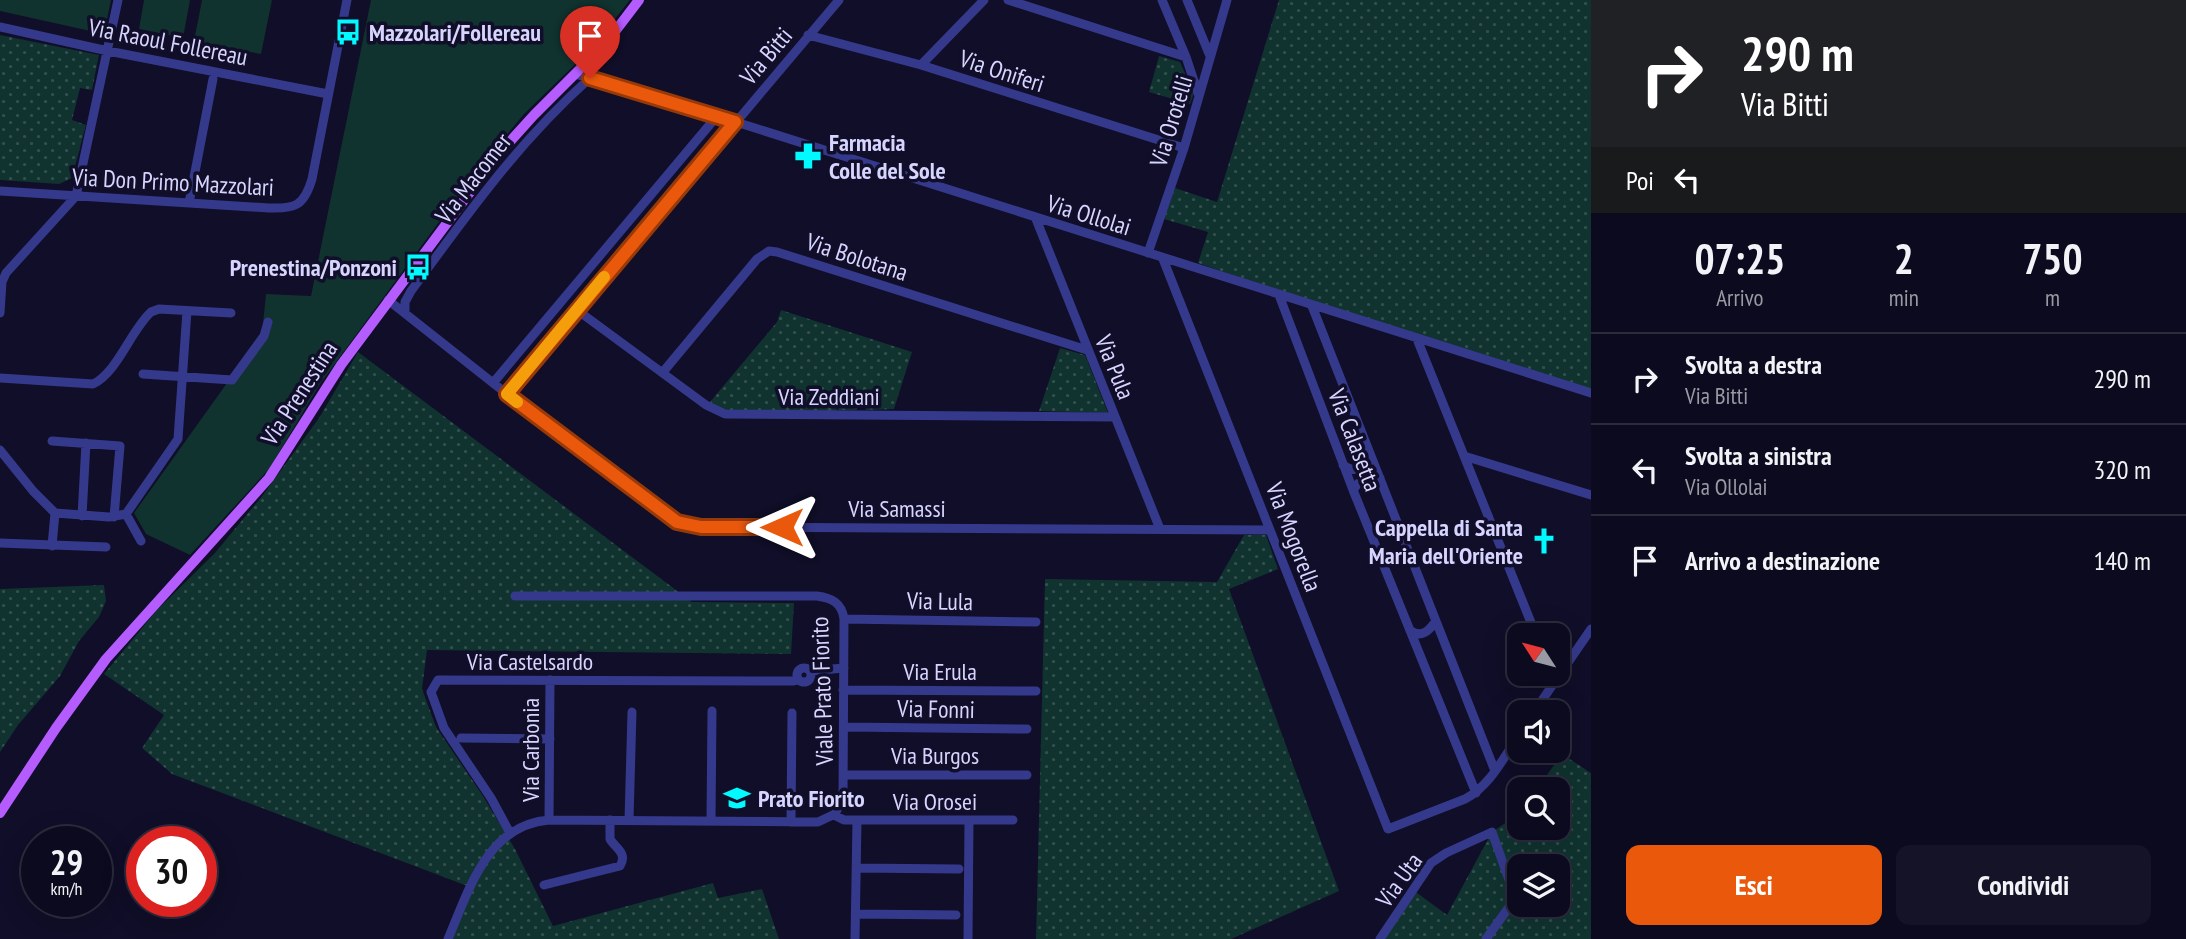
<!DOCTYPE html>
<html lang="it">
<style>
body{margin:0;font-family:"PT Sans Narrow",sans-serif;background:#151327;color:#f1f3f6;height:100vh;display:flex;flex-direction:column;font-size:26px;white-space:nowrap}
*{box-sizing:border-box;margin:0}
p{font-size:23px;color:#9a9aa4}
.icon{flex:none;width:38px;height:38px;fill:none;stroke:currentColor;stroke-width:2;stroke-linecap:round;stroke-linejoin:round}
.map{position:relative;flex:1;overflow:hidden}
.panel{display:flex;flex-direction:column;background:#0c0a1e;width:595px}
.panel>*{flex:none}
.banner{background:#202124;color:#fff;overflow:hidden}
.needle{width:46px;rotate:306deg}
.fabs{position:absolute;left:1507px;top:623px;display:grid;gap:14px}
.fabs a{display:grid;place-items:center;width:63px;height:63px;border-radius:14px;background:#0c0a1e;box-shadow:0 7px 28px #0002,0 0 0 2px #2c2b3c;font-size:35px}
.speed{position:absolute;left:21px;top:826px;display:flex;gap:14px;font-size:35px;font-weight:700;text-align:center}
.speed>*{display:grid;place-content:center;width:91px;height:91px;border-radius:50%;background:#0c0a1e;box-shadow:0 7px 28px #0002,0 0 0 2px #2c2b3c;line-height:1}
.speed small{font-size:18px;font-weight:400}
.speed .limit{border:10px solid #d22;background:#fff;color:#111}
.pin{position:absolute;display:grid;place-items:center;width:60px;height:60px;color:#fff;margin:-72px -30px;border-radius:50% 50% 50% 0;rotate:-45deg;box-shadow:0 0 7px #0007}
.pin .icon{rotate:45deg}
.me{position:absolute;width:77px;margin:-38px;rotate:270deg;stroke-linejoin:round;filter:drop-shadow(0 0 5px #0008)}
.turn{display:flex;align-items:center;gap:24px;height:147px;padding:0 35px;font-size:32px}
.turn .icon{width:91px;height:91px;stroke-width:2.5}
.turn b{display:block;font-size:49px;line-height:60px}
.then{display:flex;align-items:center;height:66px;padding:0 35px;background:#0003;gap:14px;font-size:26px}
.eta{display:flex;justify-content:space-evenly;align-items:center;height:119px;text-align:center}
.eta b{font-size:42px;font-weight:700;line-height:49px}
.action{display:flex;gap:14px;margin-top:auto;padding:14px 35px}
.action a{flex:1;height:80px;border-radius:14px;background:#ea580c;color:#fff;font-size:28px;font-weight:700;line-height:80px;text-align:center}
.action a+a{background:#151327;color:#f1f3f6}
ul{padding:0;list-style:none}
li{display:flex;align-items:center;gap:21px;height:91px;padding:0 35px;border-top:2px solid #2c2b3c}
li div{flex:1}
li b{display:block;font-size:26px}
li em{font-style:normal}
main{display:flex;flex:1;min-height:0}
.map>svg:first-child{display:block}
</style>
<main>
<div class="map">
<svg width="1591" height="939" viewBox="0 0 1591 939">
<defs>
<pattern id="grass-dots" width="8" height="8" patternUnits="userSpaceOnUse" patternTransform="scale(1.75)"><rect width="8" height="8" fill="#10332f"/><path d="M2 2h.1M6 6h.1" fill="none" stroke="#32504e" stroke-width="1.8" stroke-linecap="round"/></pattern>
</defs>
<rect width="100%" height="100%" fill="#100e28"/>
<path fill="url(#grass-dots)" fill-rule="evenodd" d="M 1279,0 L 1591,0 L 1591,394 L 1417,339 L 1198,263 L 1208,232 L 1164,219 L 1175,188 L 1217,202 Z
M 0,35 L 99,55 L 92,90 L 80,88 L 72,120 L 86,125 L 72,178 L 59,184 L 0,180 Z
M 1159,56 L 1180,62 L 1194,93 L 1190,104 L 1149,92 Z
M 781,310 L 912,352 L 894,409 L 866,410 L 865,404 L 860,404 L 856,410 L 838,410 L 847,378 L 836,411 L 720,410 L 710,402 L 777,322 Z
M 1060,348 L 1085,355 L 1108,413 L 1039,411 Z
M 358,352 L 692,602 L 794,603 L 791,654 L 427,650 L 422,689 L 436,727 L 483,796 L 515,849 L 553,926 L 713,883 L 718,898 L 762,889 L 779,939 L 448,939 L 470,887 L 172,774 L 142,748 L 164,715 L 104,674 L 157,610 L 215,553 L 263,495 L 319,418 Z
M 1244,535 L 1266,535 L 1278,569 L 1229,589 L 1339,891 L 1231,939 L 1036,939 L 1045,579 L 1217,582 Z
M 104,585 L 106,601 L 99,617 L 79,641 L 60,676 L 18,725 L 0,752 L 0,589 Z
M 1562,754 L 1591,773 L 1591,939 L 1386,939 L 1383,935 L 1413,890 L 1447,915 L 1492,832 L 1519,814 L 1519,828 L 1558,828 L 1558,789 L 1537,789 ZM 1519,866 L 1558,866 L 1558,905 L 1519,905 Z"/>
<path fill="#10332f" d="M 0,0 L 111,0 L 104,34 L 0,11 Z
M 144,0 L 190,0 L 183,38 L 139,29 Z
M 202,0 L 272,0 L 261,54 L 194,41 Z
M 371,0 L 630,0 L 591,49 L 524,114 L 475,173 L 320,384 L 269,469 L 190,555 L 146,534 L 134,513 L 262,334 L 266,294 L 311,296 Z"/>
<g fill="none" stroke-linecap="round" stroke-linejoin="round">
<path stroke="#35398b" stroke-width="9" d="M 1008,0 L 1186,57
M 1162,0 L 1186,57 L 1199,96
M 1187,0 L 1210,56
M 0,27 L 108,51 L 328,94
M 808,35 L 921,65 L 1184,148
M 921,65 L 984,0
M 575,74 L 717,116 L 1591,393
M 0,191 L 269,208 C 295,209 304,206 312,179 L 347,0
M 189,203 L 213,79
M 1036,219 L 1160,529
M 1148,253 L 1184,148 L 1227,0
M 1163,259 L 1388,829 L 1465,799 C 1490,786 1504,757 1519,735
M 1279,295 L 1353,490 L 1476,793
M 388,300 L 507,394 L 670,517 L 685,524 L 701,527 L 1270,530
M 1312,306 L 1495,771
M 577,310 L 706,405 L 725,414 L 1114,417
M 0,313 L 2,282 L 6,273 L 76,196 L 118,0
M 405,313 L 405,302 L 411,291 C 467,215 518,142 590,78
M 1417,339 L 1536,635
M 663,372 L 757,259 L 769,251 L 777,252 L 1087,350
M 143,374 L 232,380 L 264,336 L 268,322
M 0,378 L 93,384 C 117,373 131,330 151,312 L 159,309 L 231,313
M 493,383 L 717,116
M 507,394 L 839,0
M 52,441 L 120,446 L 114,517
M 0,450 L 33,491 L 55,513 L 109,517 L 126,514 L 178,439 L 187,311
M 1464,456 L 1591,495
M 1343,465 C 1357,475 1364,467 1370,454
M 1353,490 C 1360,479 1367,477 1380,478
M 126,514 L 141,541
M 82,516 L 86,443
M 0,543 L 106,547
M 52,546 L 55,513
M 844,619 L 1036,622
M 1411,631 C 1421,638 1429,631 1435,622
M797 675a7 7 0 1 1 14 0a7 7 0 1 1-14 0Z
M 810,671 L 844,668
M 843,690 L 1036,691
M 1534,712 L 1591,629
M 844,727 L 1027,729
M 461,738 L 550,739
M 844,775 L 1027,775
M 834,815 L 844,820 L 857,820 L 855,939
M 549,820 L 550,680
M 629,820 L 632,712
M 857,820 L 1013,820
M 711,821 L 712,711
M 791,822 L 792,713
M 510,833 L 491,798 L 444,728 L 431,692 L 438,680 L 794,681 L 798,679
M 857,868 L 959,869
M 544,885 L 620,866 C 628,853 615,848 610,839 L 610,820
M 856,914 L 956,915
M 448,939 C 469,890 487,825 549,820 L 818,822 L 835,814 L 843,798 L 844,619 C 842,603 832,598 817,596 L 515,596
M 968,939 L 969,820
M 1380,939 L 1431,863 L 1446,853 L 1492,832 L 1514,894 L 1512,903 L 1486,939"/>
<path stroke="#b55cff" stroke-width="10" d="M 0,813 L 56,728 L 106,659 L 269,478 L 341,365 L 497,156 L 534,115 L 607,42 L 639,0"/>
</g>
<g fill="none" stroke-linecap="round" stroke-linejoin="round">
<g stroke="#983908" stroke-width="18">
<path id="route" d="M 590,78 L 735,122 L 507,394 L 677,522 L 701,527 L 782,527"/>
</g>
<use href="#route" stroke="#ea580c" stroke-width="12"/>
<path stroke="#f59e0b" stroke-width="12" d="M 517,402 L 507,394 L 604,277"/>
</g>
<defs>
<g id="bus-bare" transform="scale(2.1)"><path d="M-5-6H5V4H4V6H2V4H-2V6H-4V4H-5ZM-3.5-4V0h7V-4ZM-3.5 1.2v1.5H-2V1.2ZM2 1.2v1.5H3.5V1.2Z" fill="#01faff" stroke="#100e28" stroke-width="2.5" paint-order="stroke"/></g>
<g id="pharmacy-bare" transform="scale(2.1)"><path d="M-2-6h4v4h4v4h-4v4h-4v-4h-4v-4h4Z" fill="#01faff" stroke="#100e28" stroke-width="2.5" paint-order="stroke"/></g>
<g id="church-bare" transform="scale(2.1)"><path d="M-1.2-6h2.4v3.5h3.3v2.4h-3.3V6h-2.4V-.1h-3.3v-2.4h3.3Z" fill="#01faff" stroke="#100e28" stroke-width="2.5" paint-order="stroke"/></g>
<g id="school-bare" transform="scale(2.1)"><path d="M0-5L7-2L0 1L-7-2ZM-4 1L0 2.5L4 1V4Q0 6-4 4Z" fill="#01faff" stroke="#100e28" stroke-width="2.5" paint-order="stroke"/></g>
</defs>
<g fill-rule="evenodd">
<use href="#bus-bare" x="348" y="32"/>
<use href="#pharmacy-bare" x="808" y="156"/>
<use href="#bus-bare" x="418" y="267"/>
<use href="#church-bare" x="1544" y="541"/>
<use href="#school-bare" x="737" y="798"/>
</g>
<g text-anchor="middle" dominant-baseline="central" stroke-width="7" stroke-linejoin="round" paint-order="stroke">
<g font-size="24" font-weight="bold" fill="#d7d5ff" stroke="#100e28" text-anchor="start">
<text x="369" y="32">Mazzolari/Follereau</text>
<text x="829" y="142">Farmacia<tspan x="829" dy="28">Colle del Sole</tspan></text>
<text x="397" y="267" text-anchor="end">Prenestina/Ponzoni</text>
<text x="1523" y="527" text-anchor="end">Cappella di Santa<tspan x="1523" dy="28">Maria dell'Oriente</tspan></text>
<text x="758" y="798">Prato Fiorito</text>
</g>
<g font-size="24" fill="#d7d5ff" stroke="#100e28">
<text transform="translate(168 42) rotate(11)">Via Raoul Follereau</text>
<text transform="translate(766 56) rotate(-50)">Via Bitti</text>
<text transform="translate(1002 71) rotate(18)">Via Oniferi</text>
<text transform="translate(1171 121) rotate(-73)">Via Orotelli</text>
<text transform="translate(473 178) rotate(-52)">Via Macomer</text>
<text transform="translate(173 182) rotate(3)">Via Don Primo Mazzolari</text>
<text transform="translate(1089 215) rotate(17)">Via Ollolai</text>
<text transform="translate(857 257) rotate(18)">Via Bolotana</text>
<text transform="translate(1115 367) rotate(68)">Via Pula</text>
<text transform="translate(299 393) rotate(-57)">Via Prenestina</text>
<text x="829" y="396">Via Zeddiani</text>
<text transform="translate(1355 440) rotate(69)">Via Calasetta</text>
<text x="897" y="508">Via Samassi</text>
<text transform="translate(1294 537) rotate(69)">Via Mogorella</text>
<text transform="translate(940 601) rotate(1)">Via Lula</text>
<text x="530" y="661">Via Castelsardo</text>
<text x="940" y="671">Via Erula</text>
<text transform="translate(822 691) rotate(-92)">Viale Prato Fiorito</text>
<text transform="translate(936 709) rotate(1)">Via Fonni</text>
<text transform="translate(530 750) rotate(-90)">Via Carbonia</text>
<text x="935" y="755">Via Burgos</text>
<text x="935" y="801">Via Orosei</text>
<text transform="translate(1399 880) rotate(-54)">Via Uta</text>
</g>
</g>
</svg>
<div class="fabs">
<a><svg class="needle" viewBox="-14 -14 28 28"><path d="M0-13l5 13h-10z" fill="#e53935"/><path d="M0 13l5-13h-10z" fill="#9a9aa4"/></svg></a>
<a><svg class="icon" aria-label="sound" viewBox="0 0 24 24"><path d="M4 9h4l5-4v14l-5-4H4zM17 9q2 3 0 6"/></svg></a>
<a><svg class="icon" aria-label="search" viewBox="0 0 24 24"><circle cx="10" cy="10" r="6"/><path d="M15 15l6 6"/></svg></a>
<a><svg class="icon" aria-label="layers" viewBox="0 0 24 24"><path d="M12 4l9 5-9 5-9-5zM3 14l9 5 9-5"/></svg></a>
</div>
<div class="speed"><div>29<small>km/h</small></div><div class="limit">30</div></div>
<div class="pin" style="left:590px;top:78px;background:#d93025"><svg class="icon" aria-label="arrive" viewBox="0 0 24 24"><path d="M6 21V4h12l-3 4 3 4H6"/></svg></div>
<svg class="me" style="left:782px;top:527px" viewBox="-20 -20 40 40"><path d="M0-17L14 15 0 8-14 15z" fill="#ea580c" stroke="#fff" stroke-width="4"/></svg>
</div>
<section class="panel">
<div class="banner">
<div class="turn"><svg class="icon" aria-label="right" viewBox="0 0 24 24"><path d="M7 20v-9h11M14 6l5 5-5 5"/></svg><div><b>290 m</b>Via Bitti</div></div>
<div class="then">Poi<svg class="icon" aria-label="left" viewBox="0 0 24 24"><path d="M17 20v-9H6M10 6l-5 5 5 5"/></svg></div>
</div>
<div class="eta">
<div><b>07:25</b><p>Arrivo</p></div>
<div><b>2</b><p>min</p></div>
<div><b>750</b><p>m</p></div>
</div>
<ul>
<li><svg class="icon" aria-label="right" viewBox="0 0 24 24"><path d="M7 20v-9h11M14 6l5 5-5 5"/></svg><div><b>Svolta a destra</b><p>Via Bitti</p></div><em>290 m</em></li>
<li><svg class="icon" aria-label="left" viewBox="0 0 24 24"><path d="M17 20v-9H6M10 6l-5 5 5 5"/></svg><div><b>Svolta a sinistra</b><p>Via Ollolai</p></div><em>320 m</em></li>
<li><svg class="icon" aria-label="arrive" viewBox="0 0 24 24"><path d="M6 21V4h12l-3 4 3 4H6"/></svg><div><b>Arrivo a destinazione</b></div><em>140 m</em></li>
</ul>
<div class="action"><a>Esci</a><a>Condividi</a></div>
</section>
</main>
